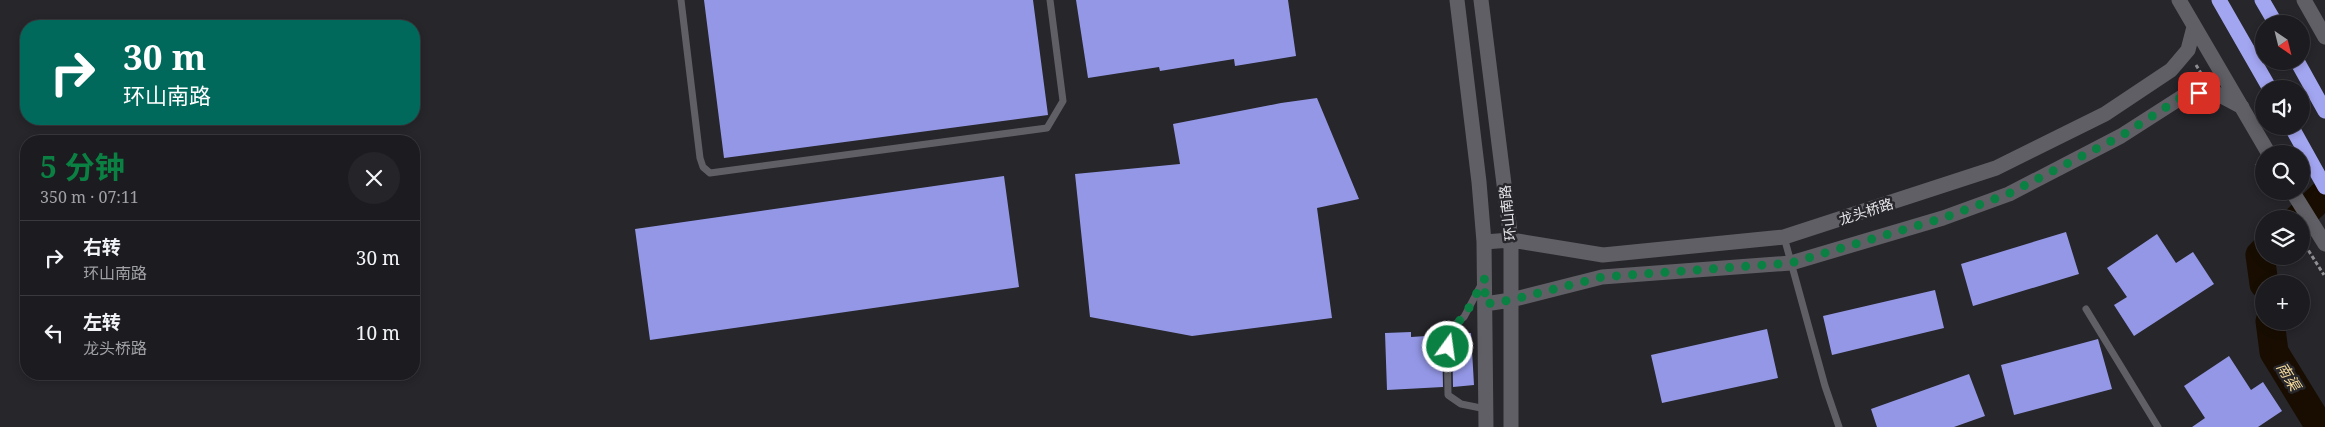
<!DOCTYPE html>
<html lang="zh">
<meta charset="utf-8">
<style>
body{margin:0;font-family:"Noto Serif","Noto Sans SC",serif;background:#252529;color:#f1f3f6;height:100vh;display:flex;flex-direction:column;font-size:19px;white-space:nowrap}
*{box-sizing:border-box;margin:0}
p{font-size:16px;color:#a0a1a5}
.icon{flex:none;width:28px;height:28px;fill:none;stroke:currentColor;stroke-width:2;stroke-linecap:round;stroke-linejoin:round}
.map{position:relative;flex:1;overflow:hidden}
.drawer{position:absolute;left:20px;top:135px;width:400px;height:245px;display:flex;flex-direction:column;background:#1c1c20;border-radius:20px;box-shadow:0 2px 8px #0003,0 0 0 1px #3a3a3e}
.drawer>*{flex:none}
.guide{position:absolute;left:20px;top:20px;width:400px;height:105px;border-radius:20px;box-shadow:0 2px 8px #0003,0 0 0 1px #3a3a3e;background:#00695c;color:#fff;overflow:hidden}
.needle{width:32px;rotate:145deg}
.buttons{position:absolute;left:2255px;top:15px;display:grid;gap:10px}
.buttons a{display:grid;place-items:center;width:55px;height:55px;border-radius:50%;background:#1c1c20;box-shadow:0 2px 8px #0003,0 0 0 1px #3a3a3e;font-size:25px}
.pin{position:absolute;display:grid;place-items:center;width:42px;height:42px;color:#fff;margin:-21px;border-radius:10px;box-shadow:0 2px 8px #0006}
.me{position:absolute;width:55px;margin:-28px;rotate:14deg;stroke-linejoin:round;filter:drop-shadow(0 0 4px #0008)}
.turn{display:flex;align-items:center;gap:18px;height:105px;padding:0 20px;font-size:22px}
.turn .icon{width:65px;height:65px;stroke-width:2.5}
.turn b{display:block;font-size:35px;line-height:42px}
.round{display:grid;place-items:center;flex:none;width:52px;height:52px;border-radius:26px;background:#252529}
.overview{display:flex;align-items:center;justify-content:space-between;height:85px;padding:0 20px}
h1{font-size:30px;font-weight:700;line-height:38px;color:#0b8043}
ul{padding:0;list-style:none}
li{display:flex;align-items:center;gap:15px;height:75px;padding:0 20px;border-top:1px solid #3a3a3e}
li div{flex:1}
li b{display:block;font-size:19px}
li em{font-style:normal}
.map>svg:first-child{display:block}
</style>
<div class="map">
<svg width="2325" height="427" viewBox="0 0 2325 427">
<rect width="100%" height="100%" fill="#26262b"/>
<g fill="none" stroke-linecap="round" stroke-linejoin="round">
<path stroke="#180d00" stroke-width="29" d="M 2298,219 L 2325,193
M 2264,251 L 2260,255 L 2264,284
M 2270,321 L 2274,352 L 2320,427"/>
</g>
<path fill="#9497e6" d="M 704,0 L 1033,0 L 1048,115 L 724,158 Z
M 1076,0 L 1288,0 L 1296,56 L 1235,66 L 1234,59 L 1160,71 L 1159,67 L 1088,78 Z
M 1317,98 L 1359,199 L 1317,208 L 1332,318 L 1192,336 L 1090,317 L 1075,174 L 1180,164 L 1173,124 L 1281,103 Z
M 1004,176 L 1019,287 L 650,340 L 635,229 Z
M 2066,232 L 2079,274 L 1973,306 L 1961,264 Z
M 2157,234 L 2176,263 L 2193,252 L 2214,284 L 2134,336 L 2114,305 L 2127,297 L 2107,268 Z
M 1935,290 L 1944,328 L 1832,355 L 1823,316 Z
M 1767,329 L 1778,378 L 1662,403 L 1651,355 Z
M 1411,332 L 1411,337 L 1442,335 L 1443,387 L 1387,390 L 1385,333 Z
M 1471,333 L 1474,385 L 1453,387 L 1452,334 Z
M 2098,339 L 2112,389 L 2014,415 L 2001,365 Z
M 2229,356 L 2251,390 L 2263,382 L 2282,411 L 2258,427 L 2192,427 L 2205,418 L 2184,386 Z
M 1969,374 L 1985,416 L 1954,427 L 1877,427 L 1871,409 Z"/>
<g fill="none" stroke-linecap="round" stroke-linejoin="round">
<path stroke="#909093" stroke-width="3" stroke-dasharray="4 2.5" stroke-linecap="butt" d="M 2196,65 L 2204,78
M 2256,164 L 2264,176
M 2273,191 L 2278,199
M 2305,245 L 2324,275"/>
<path stroke="#5f5f65" stroke-width="7" d="M 681,0 L 700,158 L 703,167 L 710,173 L 1047,128 L 1063,101 L 1050,0
M 1784,237 L 1825,386 L 1839,427
M 1481,285 L 1464,317 L 1447,331 L 1448,395 L 1461,404 L 1486,409
M 2086,309 L 2158,427"/>
<path stroke="#5f5f65" stroke-width="15" d="M 1457,0 L 1479,182 L 1484,242 L 1486,427
M 1481,0 L 1511,240 L 1511,427
M 2179,0 L 2269,154
M 2304,0 L 2325,37
M 2292,191 L 2325,244
M 1484,242 L 1511,240 L 1603,255 L 1784,237 L 1996,168 L 2105,114 L 2171,70 L 2188,50 L 2194,27
M 1485,304 L 1511,300 L 1602,277 L 1791,263 L 1943,218 L 2009,194 L 2121,136 L 2185,95 L 2212,91 L 2242,107"/>
<path stroke="#a2a5f0" stroke-width="15" d="M 2219,0 L 2270,89
M 2262,0 L 2276,24
M 2297,61 L 2325,111
M 2291,126 L 2325,187"/>
</g>
<g fill="none" stroke-linecap="round" stroke-linejoin="round">
<path stroke="#0b8043" stroke-width="9" stroke-dasharray="0 16.2" d="M 1448,347 L 1447,331 L 1464,317 L 1485,278 L 1485,304 L 1511,300 L 1602,277 L 1791,263 L 1943,218 L 2008,194 L 2121,136 L 2185,95 L 2199,93"/>
</g>
<g text-anchor="middle" dominant-baseline="central" stroke-width="5" stroke-linejoin="round" paint-order="stroke">
<g font-size="14" fill="#e9e9ec" stroke="#26262b">
<text transform="translate(1866 211) rotate(-18)">龙头桥路</text>
<text transform="translate(1507 213) rotate(-96)">环山南路</text>
</g>
<g font-size="15" font-style="italic" fill="#f7dc9c" stroke="#26262b">
<text transform="translate(2289 376) rotate(58)">南渠</text>
</g>
</g>
</svg>
<div class="buttons">
<a><svg class="needle" viewBox="-14 -14 28 28"><path d="M0-13l5 13h-10z" fill="#e53935"/><path d="M0 13l5-13h-10z" fill="#a0a1a5"/></svg></a>
<a><svg class="icon" aria-label="sound" viewBox="0 0 24 24"><path d="M4 9h4l5-4v14l-5-4H4zM17 9q2 3 0 6"/></svg></a>
<a><svg class="icon" aria-label="search" viewBox="0 0 24 24"><circle cx="10" cy="10" r="6"/><path d="M15 15l6 6"/></svg></a>
<a><svg class="icon" aria-label="layers" viewBox="0 0 24 24"><path d="M12 4l9 5-9 5-9-5zM3 14l9 5 9-5"/></svg></a>
<a>+</a>
</div>
<div class="pin" style="left:2199px;top:93px;background:#d93025"><svg class="icon" aria-label="arrive" viewBox="0 0 24 24"><path d="M6 21V4h12l-3 4 3 4H6"/></svg></div>
<svg class="me" style="left:1448px;top:347px" viewBox="-20 -20 40 40"><circle r="17" fill="#0b8043" stroke="#fff" stroke-width="3"/><path d="M0-11L8 9 0 5-8 9z" fill="#fff"/></svg>
<div class="guide">
<div class="turn"><svg class="icon" aria-label="right" viewBox="0 0 24 24"><path d="M7 20v-9h11M14 6l5 5-5 5"/></svg><div><b>30 m</b>环山南路</div></div>
</div>
<section class="drawer">
<div class="overview"><div><h1>5 分钟</h1><p>350 m · 07:11</p></div><a class="round"><svg class="icon" aria-label="close" viewBox="0 0 24 24"><path d="M6 6l12 12M18 6L6 18"/></svg></a></div>
<ul>
<li><svg class="icon" aria-label="right" viewBox="0 0 24 24"><path d="M7 20v-9h11M14 6l5 5-5 5"/></svg><div><b>右转</b><p>环山南路</p></div><em>30 m</em></li>
<li><svg class="icon" aria-label="left" viewBox="0 0 24 24"><path d="M17 20v-9H6M10 6l-5 5 5 5"/></svg><div><b>左转</b><p>龙头桥路</p></div><em>10 m</em></li>
</ul>
</section>
</div>
